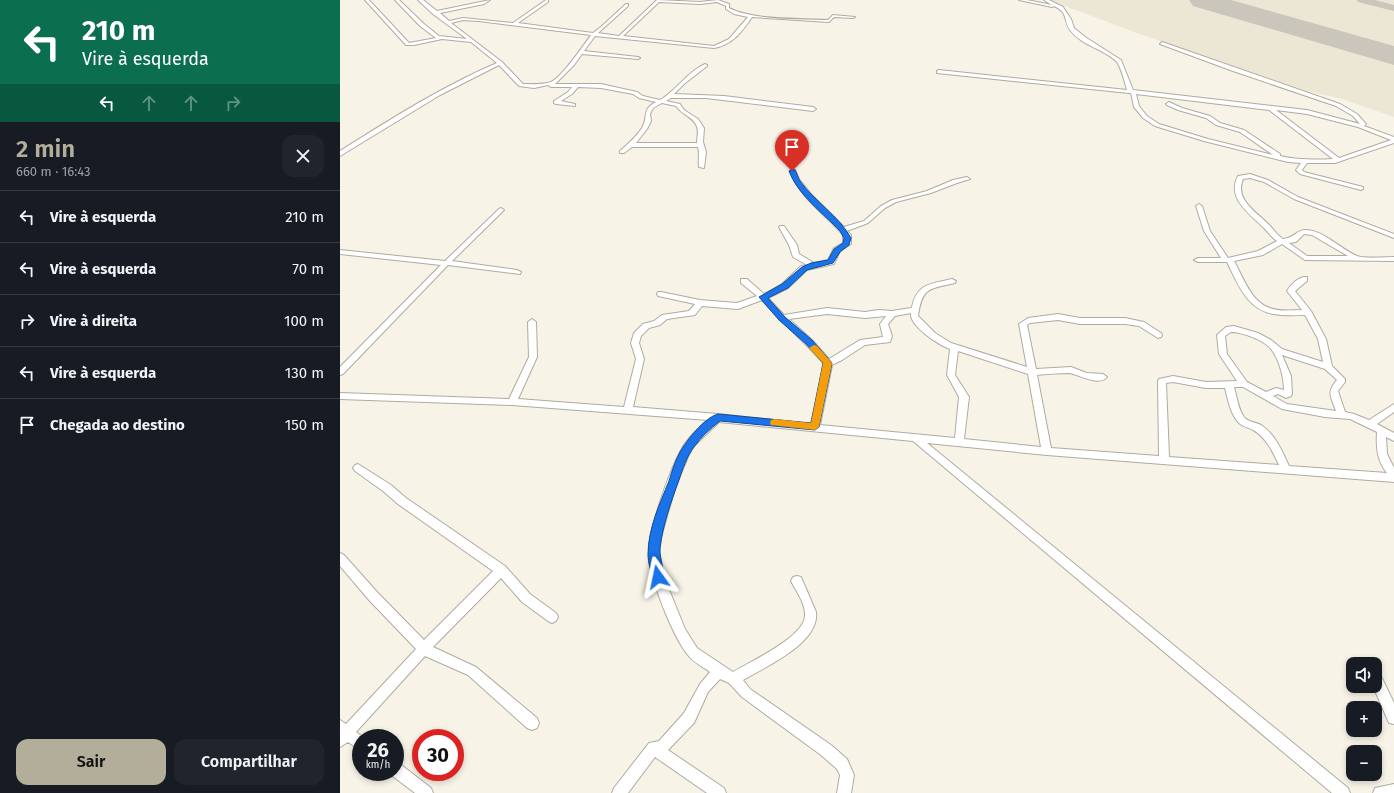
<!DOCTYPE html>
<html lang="pt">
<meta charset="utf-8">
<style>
body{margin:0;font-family:"Fira Sans",sans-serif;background:#20242c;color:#f1f3f6;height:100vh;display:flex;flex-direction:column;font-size:15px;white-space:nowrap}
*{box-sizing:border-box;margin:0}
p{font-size:13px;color:#9ea1a6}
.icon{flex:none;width:22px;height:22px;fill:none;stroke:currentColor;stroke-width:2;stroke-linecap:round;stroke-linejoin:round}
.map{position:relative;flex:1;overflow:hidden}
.sheet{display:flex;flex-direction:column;background:#171b24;width:340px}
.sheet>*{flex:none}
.hud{background:#0b6e4f;color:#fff;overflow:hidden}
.tools{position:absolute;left:1006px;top:657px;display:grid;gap:8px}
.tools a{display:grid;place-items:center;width:36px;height:36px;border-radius:8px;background:#171b24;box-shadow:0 2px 6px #0003;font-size:20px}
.speed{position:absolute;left:12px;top:729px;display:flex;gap:8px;font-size:20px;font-weight:700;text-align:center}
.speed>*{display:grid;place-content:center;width:52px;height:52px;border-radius:50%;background:#171b24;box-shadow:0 2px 6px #0003;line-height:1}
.speed small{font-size:10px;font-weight:400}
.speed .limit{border:6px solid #d22;background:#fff;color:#111}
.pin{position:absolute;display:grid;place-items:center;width:34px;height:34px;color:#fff;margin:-41px -17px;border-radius:50% 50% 50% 0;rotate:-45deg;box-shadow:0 0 4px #0007}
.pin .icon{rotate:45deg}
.me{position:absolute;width:44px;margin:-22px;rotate:348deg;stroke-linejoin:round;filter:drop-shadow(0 0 3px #0008)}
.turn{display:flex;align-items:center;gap:14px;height:84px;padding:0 16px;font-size:18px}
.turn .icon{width:52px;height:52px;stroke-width:2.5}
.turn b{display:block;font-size:28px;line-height:34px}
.lanes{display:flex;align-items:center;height:38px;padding:0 16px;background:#0003;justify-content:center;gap:20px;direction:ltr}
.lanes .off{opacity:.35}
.round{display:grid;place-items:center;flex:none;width:42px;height:42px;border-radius:12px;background:#20242c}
.head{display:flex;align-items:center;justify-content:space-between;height:68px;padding:0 16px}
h1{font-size:24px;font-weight:600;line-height:30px;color:#b3ae99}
.button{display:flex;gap:8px;margin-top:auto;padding:8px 16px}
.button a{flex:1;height:46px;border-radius:12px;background:#b3ae99;color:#111;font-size:16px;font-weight:600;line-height:46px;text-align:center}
.button a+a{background:#20242c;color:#f1f3f6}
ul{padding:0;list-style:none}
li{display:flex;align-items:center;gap:12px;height:52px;padding:0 16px;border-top:1px solid #363941}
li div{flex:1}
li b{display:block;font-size:15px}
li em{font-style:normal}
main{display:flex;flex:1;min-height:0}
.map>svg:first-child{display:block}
</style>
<main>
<section class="sheet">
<div class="hud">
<div class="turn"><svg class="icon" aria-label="left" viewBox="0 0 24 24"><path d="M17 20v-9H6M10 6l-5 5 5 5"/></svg><div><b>210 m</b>Vire à esquerda</div></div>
<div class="lanes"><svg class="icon" aria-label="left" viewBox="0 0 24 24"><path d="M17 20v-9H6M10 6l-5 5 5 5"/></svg><svg class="icon off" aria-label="ahead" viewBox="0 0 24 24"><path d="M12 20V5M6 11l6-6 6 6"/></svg><svg class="icon off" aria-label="ahead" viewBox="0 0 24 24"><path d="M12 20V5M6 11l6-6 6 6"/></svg><svg class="icon off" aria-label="right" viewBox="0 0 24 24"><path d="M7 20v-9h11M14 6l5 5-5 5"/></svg></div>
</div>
<div class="head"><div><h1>2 min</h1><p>660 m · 16:43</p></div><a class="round"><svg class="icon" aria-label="close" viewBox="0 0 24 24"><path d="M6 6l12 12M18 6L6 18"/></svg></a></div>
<ul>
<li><svg class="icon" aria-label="left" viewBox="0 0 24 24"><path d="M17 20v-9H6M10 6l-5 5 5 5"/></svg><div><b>Vire à esquerda</b></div><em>210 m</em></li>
<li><svg class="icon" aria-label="left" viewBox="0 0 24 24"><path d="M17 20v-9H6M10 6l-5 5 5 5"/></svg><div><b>Vire à esquerda</b></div><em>70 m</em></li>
<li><svg class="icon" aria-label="right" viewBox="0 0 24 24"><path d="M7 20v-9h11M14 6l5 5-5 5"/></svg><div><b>Vire à direita</b></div><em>100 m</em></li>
<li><svg class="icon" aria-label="left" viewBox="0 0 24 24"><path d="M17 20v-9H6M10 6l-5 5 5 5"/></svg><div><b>Vire à esquerda</b></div><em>130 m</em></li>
<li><svg class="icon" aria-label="arrive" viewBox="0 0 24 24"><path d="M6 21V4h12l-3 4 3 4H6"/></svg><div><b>Chegada ao destino</b></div><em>150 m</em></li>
</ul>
<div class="button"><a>Sair</a><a>Compartilhar</a></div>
</section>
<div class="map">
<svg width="1054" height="793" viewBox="0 0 1054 793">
<rect width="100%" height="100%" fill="#f7f3e7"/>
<path fill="#ece6d4" d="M 709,0 L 1054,0 L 1054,117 L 1002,99 L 964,90 L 794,32 Z"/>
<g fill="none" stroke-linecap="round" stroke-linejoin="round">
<path fill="#cac6bc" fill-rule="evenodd" d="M 1017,0 L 1035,0 L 1054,5 L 1054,11 L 1018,2 Z"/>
<path fill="#cac6bc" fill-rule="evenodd" d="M 849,0 L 891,0 L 1054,46 L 1054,65 L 853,6 Z"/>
<g stroke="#afaba0" stroke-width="2">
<path id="street" d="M 25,0 L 29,0 L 69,43 L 96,38 L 80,26 L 55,0 L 59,0 L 84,24 L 99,36 L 127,39 L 93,14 L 78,0 L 83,0 L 97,11 L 150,0 L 144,4 L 100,13 L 109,21 L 123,18 L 173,23 L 206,0 L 208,0 L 208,2 L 178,23 L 253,33 L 262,26 L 286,4 L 288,4 L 288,6 L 258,33 L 279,36 L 317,0 L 360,2 L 378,0 L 389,4 L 389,8 C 411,20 462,19 488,20 L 493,15 L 515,17 L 513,18 L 494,17 L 489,22 L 412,17 C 402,32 392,45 374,48 L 255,36 L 244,51 L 298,57 L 300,58 L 298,59 L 242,54 L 234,65 L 215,84 L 261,84 L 297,92 L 303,96 L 320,100 C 337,90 347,72 365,64 L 367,65 L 367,66 L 344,84 L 334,94 L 384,96 L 473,107 L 476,109 L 473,111 L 366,98 L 331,98 L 326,101 L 340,104 L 344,110 L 358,119 L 364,128 L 363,142 L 366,152 L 364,168 L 359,167 C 358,160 360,154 358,147 L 292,147 L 284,153 L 280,153 L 280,151 C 288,144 296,137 302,128 C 309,116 301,110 316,102 L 299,98 L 293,94 L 261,88 L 238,87 L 232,94 L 221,101 L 235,104 L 235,106 L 216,104 L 214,103 L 214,101 L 228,92 L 232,87 L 211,87 L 208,85 L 194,88 L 179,86 L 159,65 L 100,95 L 0,156 L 0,151 C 51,119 101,87 157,63 L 131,42 L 102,39 L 74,45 L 66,45 ZM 319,2 L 360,4 L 377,2 L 386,6 L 386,9 L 394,14 L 408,17 L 389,39 L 374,46 L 283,36 ZM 123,20 L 139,21 L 251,35 C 244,45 221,78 211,82 C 202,85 192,84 183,84 L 162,62 L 111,23 ZM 322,103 L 336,106 C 342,115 354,117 357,127 C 359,131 357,138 357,143 L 296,143 L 307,129 L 311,121 L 310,114 L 313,108 Z
M 679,0 L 687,0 L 712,5 L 704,0 L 709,0 L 723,7 L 731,19 L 734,28 L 745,37 L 781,60 L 793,90 L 967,110 L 1020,124 L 1013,116 L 996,106 L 893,71 L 820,44 L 822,42 L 1000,104 L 1017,114 L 1026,124 L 1024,126 L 1054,137 L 1054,143 L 995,163 L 967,163 L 962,170 L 964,172 L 1023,187 L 1023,189 L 1021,190 L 960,174 L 956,170 L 961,163 L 948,162 L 864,141 L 815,126 L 803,118 L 794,107 L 791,93 L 789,93 L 597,73 L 597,71 L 599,70 L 787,90 C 785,83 781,66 776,61 C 763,49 741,45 730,30 C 723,20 729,13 714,6 L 712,7 ZM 796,94 L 929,110 L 993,159 C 976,160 957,160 940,156 L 940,154 L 904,130 L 880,123 L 870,116 L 842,108 L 829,102 L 826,104 L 827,105 L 838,110 L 866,118 L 876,125 L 900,132 L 933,155 L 868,139 L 819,124 L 807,116 L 799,106 ZM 936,110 L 967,114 L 1018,127 L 1051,140 L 999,158 Z
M 451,170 L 455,170 L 459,179 L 471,194 L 504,227 L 524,221 L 541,206 L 552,200 L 587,191 L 613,180 L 627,177 L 630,179 L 617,183 L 591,193 L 556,202 L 545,208 L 528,223 L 507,231 L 511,235 L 511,244 L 500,251 L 494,264 L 467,270 L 448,288 L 428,298 L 444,315 L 487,308 L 525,312 L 539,310 L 552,311 L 571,308 L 572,307 C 577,283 591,284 612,279 L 616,281 L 615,283 C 589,289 582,287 578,316 L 595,333 L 611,343 L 687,367 L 679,324 L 688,318 L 718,314 L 740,318 L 785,318 L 804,322 L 821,333 L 822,335 L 821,337 L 818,338 L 799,326 L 785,324 L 740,324 L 718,320 L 690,323 L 687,325 L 696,369 L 731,367 L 747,373 L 763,374 L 767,377 C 759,387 738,374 729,373 C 718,373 707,374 697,375 L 711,448 L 819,456 L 818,381 L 819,379 L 833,376 L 866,382 L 897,381 L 879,354 L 877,335 L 886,327 L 894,326 L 918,333 L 931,340 L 942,349 L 983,362 L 978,339 L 965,315 C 955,315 944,316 934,314 C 907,310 898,284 887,262 L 858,262 L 854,260 L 858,258 L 881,258 L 864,231 L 856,206 L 859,204 L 862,206 L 870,231 L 888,258 L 918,251 L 937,241 C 931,237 928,232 924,228 C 910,214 886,198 898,176 L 910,174 L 928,180 L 958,197 L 1054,234 L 1054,238 L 954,199 L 924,182 L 910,178 L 903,179 C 894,200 917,212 929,225 C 934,230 937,235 943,239 C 954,238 957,230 965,230 C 984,230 1000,249 1017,256 C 1025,259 1045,257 1054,257 L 1054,261 L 965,260 L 942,244 L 923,255 L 894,261 C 903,277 911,302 930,308 C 940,312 951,310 962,310 L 947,291 C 951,284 959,276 967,277 L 967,281 L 955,291 L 971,311 L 986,339 L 992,366 L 1005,379 L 1005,382 L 998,391 L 1005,412 L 1014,414 L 1029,420 L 1054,404 L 1054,412 L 1037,424 L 1054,433 L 1054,441 L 1046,437 L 1047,454 L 1054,468 L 1054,482 L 707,455 L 587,443 L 1008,788 L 1010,793 L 992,793 L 573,441 L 379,422 L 353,447 L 348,457 L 336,485 L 321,537 L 319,554 L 324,577 L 345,629 L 357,648 L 393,672 C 410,662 464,637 465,616 C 466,604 456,591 451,581 L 453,577 L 457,576 L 461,577 L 476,612 C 480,643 425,667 403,680 L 410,689 L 491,745 L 507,759 L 514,775 L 511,793 L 497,793 L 500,775 L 497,769 L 481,755 L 402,697 L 389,683 L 380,679 L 368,692 L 354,723 L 328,750 L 384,788 L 386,793 L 367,793 L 315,757 L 288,793 L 272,793 L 274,788 L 309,743 L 319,741 L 344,713 L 360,684 L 370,672 C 363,667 353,662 348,655 C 333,637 309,577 309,554 C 308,530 332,462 346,442 C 352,434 360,427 368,420 L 172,405 L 0,399 L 0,393 L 169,399 L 189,357 L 188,322 L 192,319 L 196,322 L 197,357 L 178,399 L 284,407 L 296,359 L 291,343 L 294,333 L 303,324 L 314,321 L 322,315 L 349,311 L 355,304 L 318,296 L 317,294 L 318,292 L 321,292 L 360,300 L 397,303 L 417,296 L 401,283 L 401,279 L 407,279 L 424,294 L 442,284 L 461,266 L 467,265 L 453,257 L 449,245 L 439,227 L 440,226 L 444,226 L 457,245 L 459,254 L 474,263 L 488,260 L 494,248 L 503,243 L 503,235 C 485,214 460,198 450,171 ZM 964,234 L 972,235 L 1008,256 L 967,256 L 949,243 L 956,242 ZM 422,300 C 441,322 464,341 484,364 L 471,424 L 378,414 L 293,407 L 304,359 L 299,343 L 301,336 L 309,328 L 320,325 L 327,319 L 355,315 L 362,306 L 398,309 ZM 571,313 C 569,326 599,345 610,349 L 607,375 L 619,397 L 615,438 L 480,425 L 492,365 L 502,360 L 525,345 L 550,342 L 552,336 L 548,324 L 555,316 ZM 487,314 L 525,318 L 546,316 L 540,324 L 543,337 L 520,340 L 489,359 L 472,340 L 449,319 ZM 891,332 C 902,332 924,340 931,349 C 939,359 944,377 944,390 L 936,388 L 926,392 L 907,382 L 887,354 L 885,336 ZM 618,351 L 688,374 L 701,447 L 624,439 L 629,397 L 615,375 ZM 942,355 L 985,369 L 997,380 C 986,393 991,396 996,411 L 947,404 L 933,396 L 938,394 L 946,398 L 951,396 L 952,394 L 951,376 ZM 833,382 L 866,388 L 885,388 C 888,399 890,414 899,423 C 903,427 908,427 913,430 C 926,437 933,452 939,465 L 829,457 L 826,383 ZM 894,387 L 903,387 L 942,409 L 985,417 L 1010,419 L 1037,432 C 1036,447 1037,461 1047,473 L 949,466 C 942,451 935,434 921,425 C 915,422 908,422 904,417 C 898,409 897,397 894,387 Z
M 161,208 L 164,210 L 163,211 L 112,261 L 177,270 L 181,272 L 180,274 L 108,265 L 3,374 L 0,375 L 0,367 L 101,265 L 0,254 L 0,250 L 105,261 L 159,209 Z
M 18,464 L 51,485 L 66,498 L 165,566 L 190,594 L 216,613 L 218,617 L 216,621 L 212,623 L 208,621 L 182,602 L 161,578 L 93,647 L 136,667 L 197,718 L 199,723 L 197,728 L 192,730 L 187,728 L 128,675 L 85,656 L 16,732 L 24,738 L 21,738 L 21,751 L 8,742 L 0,747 L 0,720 L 6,724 L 76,649 L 29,600 L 0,566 L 0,553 L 4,555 L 37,592 L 84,640 L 153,571 L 58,504 L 43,491 L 15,471 L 13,468 L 15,465 Z
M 1035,670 L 1039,672 L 1054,703 L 1054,724 L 1049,723 L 1033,686 L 1035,686 Z
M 55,762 L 60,764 L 91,788 L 93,793 L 75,793 L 50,774 L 49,772 L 55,772 Z
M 1054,784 L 1054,793 L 1033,793 L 1035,788 Z"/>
</g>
<use href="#street" fill="#fff" fill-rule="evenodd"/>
</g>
<path fill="#1a73e8" stroke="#114b97" d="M 452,169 L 455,170 C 457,173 458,178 460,181 C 475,202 499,216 511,238 L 509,245 L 500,252 L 493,263 L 467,270 L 448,288 L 428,298 L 445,317 L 472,340 L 492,363 L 479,427 L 475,430 L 380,421 C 370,429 361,437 354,447 C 346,457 343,469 339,480 C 331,502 323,524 320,548 C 319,558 326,571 322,581 L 318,582 L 314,581 C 311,573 308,562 308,554 C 308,529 320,503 329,481 C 332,471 335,461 340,452 C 347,440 364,418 378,414 L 471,423 L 483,363 L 466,344 L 439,320 L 419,297 L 442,284 L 462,267 L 471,263 L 488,260 L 494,249 L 503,243 L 504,238 L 500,231 C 483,213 458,195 449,171 Z"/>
<path fill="#f59e0b" d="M 474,345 L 477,346 L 492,363 L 479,427 L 475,430 L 431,425 L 430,423 L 431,420 L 435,419 L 471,423 L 483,363 L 469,348 Z"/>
</svg>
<div class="tools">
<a><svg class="icon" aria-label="sound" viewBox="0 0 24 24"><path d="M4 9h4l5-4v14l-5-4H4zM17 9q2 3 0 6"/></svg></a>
<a>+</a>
<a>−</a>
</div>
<div class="speed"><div>26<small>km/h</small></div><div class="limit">30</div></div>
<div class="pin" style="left:452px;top:171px;background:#d93025"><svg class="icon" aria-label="arrive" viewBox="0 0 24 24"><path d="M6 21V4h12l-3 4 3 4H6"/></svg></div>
<svg class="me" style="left:318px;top:577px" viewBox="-20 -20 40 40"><path d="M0-17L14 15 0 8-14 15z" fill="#1a73e8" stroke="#fff" stroke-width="4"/></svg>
</div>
</main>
